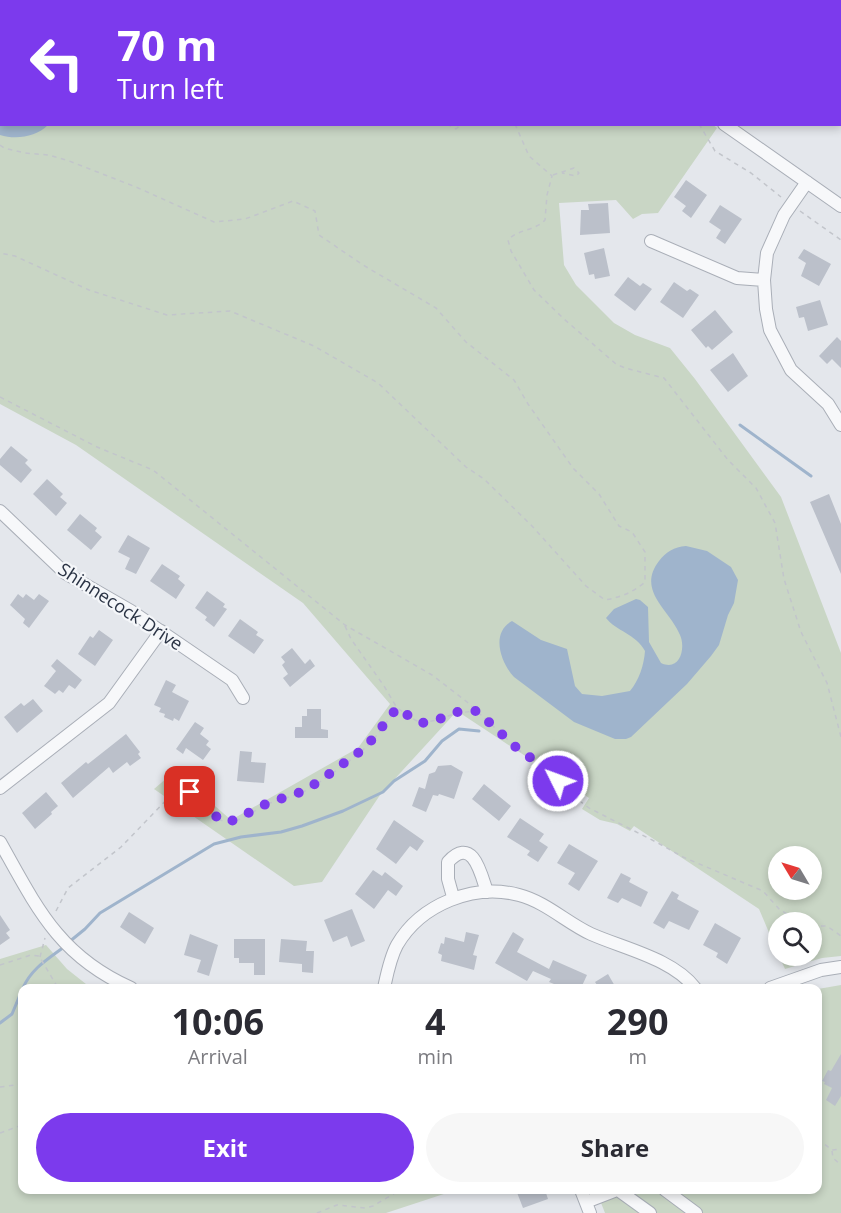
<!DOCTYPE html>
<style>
body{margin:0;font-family:"Open Sans",sans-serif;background:#f7f7f7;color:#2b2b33;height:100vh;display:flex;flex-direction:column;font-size:22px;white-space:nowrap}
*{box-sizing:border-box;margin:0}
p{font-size:20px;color:#7c7c81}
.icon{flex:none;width:33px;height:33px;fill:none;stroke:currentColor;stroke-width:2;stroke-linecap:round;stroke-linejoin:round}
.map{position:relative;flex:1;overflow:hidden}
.drawer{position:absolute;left:18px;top:984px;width:804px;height:210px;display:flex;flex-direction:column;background:#fff;border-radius:12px;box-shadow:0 3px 9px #0003}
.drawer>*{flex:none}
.guide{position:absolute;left:0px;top:0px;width:842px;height:126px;box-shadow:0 3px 9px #0003;background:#7c3aed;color:#fff;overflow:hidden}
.needle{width:39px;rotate:308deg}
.buttons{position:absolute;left:768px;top:846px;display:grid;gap:12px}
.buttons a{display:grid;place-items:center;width:54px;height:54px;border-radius:50%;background:#fff;box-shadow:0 3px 9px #0003;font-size:30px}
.pin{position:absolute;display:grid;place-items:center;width:51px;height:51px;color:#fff;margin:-26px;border-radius:12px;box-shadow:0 3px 9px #0006}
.me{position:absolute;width:66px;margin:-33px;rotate:312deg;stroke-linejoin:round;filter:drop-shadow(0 0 4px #0008)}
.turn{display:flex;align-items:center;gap:21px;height:126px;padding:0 18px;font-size:27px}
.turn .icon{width:78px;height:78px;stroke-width:2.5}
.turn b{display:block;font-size:42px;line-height:51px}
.eta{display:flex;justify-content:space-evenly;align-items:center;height:102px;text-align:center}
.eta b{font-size:36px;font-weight:700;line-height:42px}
.primary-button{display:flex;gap:12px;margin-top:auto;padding:12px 18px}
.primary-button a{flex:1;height:69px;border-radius:36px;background:#7c3aed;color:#fff;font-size:24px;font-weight:700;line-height:69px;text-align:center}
.primary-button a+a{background:#f7f7f7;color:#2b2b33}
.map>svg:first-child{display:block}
</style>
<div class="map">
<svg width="841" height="1213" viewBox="0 0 841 1213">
<rect width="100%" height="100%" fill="#e4e7ec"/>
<path fill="#c9d6c5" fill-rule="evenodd" d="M 0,0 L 323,1 L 2,2 L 2,124 L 712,124 L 717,128 L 658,213 L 642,214 L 633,219 L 616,200 L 559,203 L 564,265 L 576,285 L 614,323 L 635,335 L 670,348 L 695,379 L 781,497 L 841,653 L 841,956 L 822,958 L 785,969 L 779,956 L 812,956 L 812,922 L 778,922 L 778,954 L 759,909 L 634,826 L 630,831 L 617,824 L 600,820 L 582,809 L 589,798 L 457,711 L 380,795 L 322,882 L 294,886 L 154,789 L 175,771 L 231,820 L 358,748 L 390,704 L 303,603 L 76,445 L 0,404 ZM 778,856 L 812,856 L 812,890 L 778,890 Z
M 46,945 L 67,969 L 91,988 L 22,988 L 22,1190 L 456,1190 L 386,1213 L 0,1213 L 0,959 Z
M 841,985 L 841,1213 L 605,1213 L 596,1190 L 818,1190 L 818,989 Z"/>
<path fill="#9fb4cc" d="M 0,50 L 2,124 L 48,125 C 36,137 16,140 0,135 Z
M 686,546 L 707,551 L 731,567 L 738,580 L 734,603 L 728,615 L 719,645 L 711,656 L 687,684 L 631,737 L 626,739 L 615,739 L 574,722 L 514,677 C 501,663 490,633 512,621 L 541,640 L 567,649 L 575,686 L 582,694 L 602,696 L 630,691 C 639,680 644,665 645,651 C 636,634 616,631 606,618 L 614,609 L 636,599 L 640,600 L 648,607 L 649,642 L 661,663 C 680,672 686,648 680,635 C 670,610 636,591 659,561 C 666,552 674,547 686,546 Z"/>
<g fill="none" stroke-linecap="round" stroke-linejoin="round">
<path stroke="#9fb4cc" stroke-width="3" d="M 740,425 L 811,476
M 69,942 L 85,929 L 100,913 L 214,844 L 241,837 L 281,832 L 302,826 L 343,811 L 383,792 L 394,781 L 425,761 L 442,741 L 459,729 L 479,731
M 23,988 C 31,969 48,959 64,947
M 0,1023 L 12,1014 L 22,990"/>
</g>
<path fill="#bbc0ca" d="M 686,180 L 707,195 L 691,218 L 682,211 L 686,206 L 674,197 Z
M 608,203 L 610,233 L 580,235 L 581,210 L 589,210 L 588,204 Z
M 720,205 L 742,219 L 725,244 L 716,238 L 721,230 L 709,222 Z
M 604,248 L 610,276 L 595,279 L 594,274 L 589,275 L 584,253 Z
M 804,249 L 831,264 L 819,286 L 801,276 L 806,263 L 798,258 Z
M 628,277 L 640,286 L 643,283 L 652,289 L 635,311 L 614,295 Z
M 674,282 L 687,291 L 690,289 L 699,295 L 683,318 L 660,302 Z
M 820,300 L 828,325 L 808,331 L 804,317 L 799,318 L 796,307 Z
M 715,310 L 733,332 L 712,350 L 708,346 L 706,348 L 691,330 Z
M 837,337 L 841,341 L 841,368 L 832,359 L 827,364 L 819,356 Z
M 733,353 L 748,376 L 728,392 L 710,370 Z
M 11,446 L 28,460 L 25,463 L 32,470 L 21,483 L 0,465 L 0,459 Z
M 47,479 L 63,494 L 60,497 L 67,503 L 56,516 L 33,494 Z
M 829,494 L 841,524 L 841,574 L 810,502 Z
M 80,514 L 97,528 L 95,531 L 102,537 L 91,550 L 67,530 Z
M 128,535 L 150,548 L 136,574 L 125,569 L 130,558 L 118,552 Z
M 162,564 L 180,576 L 178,579 L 185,585 L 176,599 L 150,581 Z
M 207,591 L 225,604 L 223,607 L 227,609 L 214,627 L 205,620 L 207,617 L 195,608 Z
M 18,594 L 23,598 L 26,594 L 34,600 L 39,594 L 49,601 L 29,628 L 23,623 L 25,619 L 10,605 Z
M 240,619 L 258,632 L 256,635 L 264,640 L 254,654 L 228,636 Z
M 99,630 L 113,640 L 95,666 L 78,654 L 90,636 L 93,638 Z
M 292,648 L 305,664 L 310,659 L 315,666 L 290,687 L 283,678 L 288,674 L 282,665 L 285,662 L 281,657 Z
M 57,659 L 82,680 L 75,689 L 69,685 L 63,693 L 59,690 L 55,694 L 44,686 L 56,671 L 51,666 Z
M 166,680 L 176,685 L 172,692 L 189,701 L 179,721 L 174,718 L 173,721 L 164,717 L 165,714 L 159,712 L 161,708 L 154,705 Z
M 33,699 L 43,711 L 17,733 L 4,717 L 21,703 L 24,706 Z
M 307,709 L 321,709 L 321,729 L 328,730 L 328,738 L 295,738 L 295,727 L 302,727 L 302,716 L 307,716 Z
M 195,722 L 204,728 L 200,734 L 209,741 L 206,745 L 211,749 L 203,760 L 186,748 L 183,754 L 176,749 Z
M 126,734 L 140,752 L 138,754 L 141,758 L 130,766 L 127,762 L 113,773 L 109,767 L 73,798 L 61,783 L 86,762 L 88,764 Z
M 240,751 L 252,752 L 251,762 L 266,763 L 264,783 L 237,781 Z
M 451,765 L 463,772 L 454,799 L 439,794 L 438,796 L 433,795 L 426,812 L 412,806 L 419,787 L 425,789 L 429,774 L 435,772 L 438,766 Z
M 484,784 L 511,806 L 499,821 L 472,799 Z
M 46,792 L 58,806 L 51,812 L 52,814 L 35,829 L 22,813 Z
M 520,818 L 544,834 L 539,841 L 548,847 L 538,862 L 527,855 L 530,851 L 507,837 Z
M 394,820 L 424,841 L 417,851 L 410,846 L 396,864 L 376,849 Z
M 569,844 L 598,861 L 579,891 L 568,884 L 575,873 L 557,863 Z
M 373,870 L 382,876 L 385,872 L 403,886 L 396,896 L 388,890 L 374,909 L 355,894 Z
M 621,873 L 631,878 L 629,882 L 648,892 L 641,907 L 622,898 L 618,903 L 607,898 Z
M 672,891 L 679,895 L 677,899 L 699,911 L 689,930 L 669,921 L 664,929 L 653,923 Z
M 352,909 L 365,941 L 351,947 L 347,936 L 333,942 L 324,920 Z
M 129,912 L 154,928 L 145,944 L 120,927 Z
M 0,915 L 10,930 L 6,933 L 10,938 L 0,945 Z
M 715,923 L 741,938 L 727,964 L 716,957 L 718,953 L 703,945 Z
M 466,932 L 479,935 L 473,955 L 477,956 L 474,970 L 441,961 L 442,955 L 438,953 L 441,943 L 444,944 L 445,937 L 464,942 Z
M 513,932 L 524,939 L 517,952 L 549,969 L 553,960 L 587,975 L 581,988 L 564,988 L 549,982 L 551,979 L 533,971 L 527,981 L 495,963 Z
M 190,934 L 218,945 L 209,976 L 197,972 L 201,960 L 184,955 Z
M 234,939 L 265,939 L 265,975 L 254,975 L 254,963 L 239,963 L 239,958 L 234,958 Z
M 281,939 L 307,941 L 306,951 L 314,951 L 313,973 L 302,972 L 302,964 L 279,962 Z
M 608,974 L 616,988 L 599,988 L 595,982 Z
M 841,1054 L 841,1096 L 835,1106 L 826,1100 L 832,1088 L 824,1084 L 825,1082 L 822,1081 L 828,1070 L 831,1071 Z
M 516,1190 L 545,1190 L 548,1199 L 523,1208 Z"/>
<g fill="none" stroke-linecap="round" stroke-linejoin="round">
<g stroke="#a9aeb7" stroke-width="14">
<path id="minor" d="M 544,0 L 546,2
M 724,124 L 841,206
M 807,182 L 784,215 L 767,253 L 764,280 L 766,309 L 770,330 L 791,370 L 828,404 L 841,425
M 651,241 L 737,278 L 764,280
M 0,511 L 65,573 L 131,611 L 232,680 L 243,698
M 0,788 L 109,703 L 161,631
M 0,842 C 37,908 59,956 131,988
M 453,897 L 448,879 L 448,862 C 473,835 481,874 487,892
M 384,988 C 387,974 390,958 397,945 C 421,904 474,883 519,895 C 546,902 567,923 591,934 C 625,949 673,959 695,988
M 770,988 L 821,970 L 841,967
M 581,1190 L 590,1213
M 618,1190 L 650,1213
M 665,1190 L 696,1213
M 586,1202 L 617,1190"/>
</g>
<path stroke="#c2c5cb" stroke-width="1.5" stroke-dasharray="4.5 4.5" stroke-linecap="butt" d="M 278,0 L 279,2
M 585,0 L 588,2
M 86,2 L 87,0
M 0,21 L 2,23
M 447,124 L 456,129 L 462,124
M 515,124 L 529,156 L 552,176 L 547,195 L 545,220 C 535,231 518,229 508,240 L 511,251 L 534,290 L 564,319 L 616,364 L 625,368 L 664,378 L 728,460 L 756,488 L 775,523 L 784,579 L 801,632 L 827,683 L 841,737
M 699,124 L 715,151 L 751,173 L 781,197
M 0,145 L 4,148 L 25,153 L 49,155 L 69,161 L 136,187 L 214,222 L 245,219 L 293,201 L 315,211 L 319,235 L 363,265 L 436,308 L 466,342 L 514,380 L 528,404 L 573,468 L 599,494 L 619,526 L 632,532 L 645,552 L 645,582 C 632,593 621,597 605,600 L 586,586 L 532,526 L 484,479 L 466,467 L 378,383 L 314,346 L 230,311 L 167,315 L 89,290 L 15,256 L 0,253
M 553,175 L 574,168 L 579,173 L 576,176 L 562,173
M 800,211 L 841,240
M 0,397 L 97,447 L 153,470 L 345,625 L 432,675 L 467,702 L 520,751 L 542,765 L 573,796 L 589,808 L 658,843 L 683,857 L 763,891 L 780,910 L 802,922
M 345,626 L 351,639 L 384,686 L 397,708 L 415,720 L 422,723 L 437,720 L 457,713 L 475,711
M 56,911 L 68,888 L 121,847 L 175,791 C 200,785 207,821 228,822 C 240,822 255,810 266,805 C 278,799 293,797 305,791 C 321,782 352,760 365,748 C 377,737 387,721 397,708
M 812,926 L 827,926 L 841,936
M 40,957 L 45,938
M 0,965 L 31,955 L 39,956 L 58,988
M 0,1087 L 22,1084
M 0,1133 L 22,1125
M 818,1139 L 832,1150 L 841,1149
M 832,1151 L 833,1158 L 841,1165
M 317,1213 L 337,1205 L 365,1208 L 373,1206 L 400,1190"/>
<use href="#minor" stroke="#f7f8fa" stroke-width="12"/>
</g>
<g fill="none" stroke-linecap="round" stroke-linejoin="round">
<path stroke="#7c3aed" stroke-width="10" stroke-dasharray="0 18" d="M 190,792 L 220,820 L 228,822 L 234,820 L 268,803 L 304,791 L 321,780 L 366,747 L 397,708 L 415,720 L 422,723 L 437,720 L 457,712 L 477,711 L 520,751 L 542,765 L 558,781"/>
</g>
<g text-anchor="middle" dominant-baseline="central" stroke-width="4.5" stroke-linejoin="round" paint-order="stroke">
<g font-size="18" fill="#2b3445" stroke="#f4f6f9">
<text transform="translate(121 606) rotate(33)">Shinnecock Drive</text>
</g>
</g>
</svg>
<div class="buttons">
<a><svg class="needle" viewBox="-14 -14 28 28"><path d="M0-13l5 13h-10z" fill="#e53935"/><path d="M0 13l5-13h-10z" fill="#7c7c81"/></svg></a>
<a><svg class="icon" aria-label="search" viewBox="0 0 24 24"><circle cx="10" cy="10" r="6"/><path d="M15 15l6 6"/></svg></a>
</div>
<div class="pin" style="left:190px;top:792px;background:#d93025"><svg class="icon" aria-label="arrive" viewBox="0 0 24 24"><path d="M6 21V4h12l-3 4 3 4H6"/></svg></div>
<svg class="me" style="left:558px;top:781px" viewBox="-20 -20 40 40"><circle r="17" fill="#7c3aed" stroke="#fff" stroke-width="3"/><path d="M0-11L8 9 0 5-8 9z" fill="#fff"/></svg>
<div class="guide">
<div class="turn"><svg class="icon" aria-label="left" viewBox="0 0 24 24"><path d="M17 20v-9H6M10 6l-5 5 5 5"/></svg><div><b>70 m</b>Turn left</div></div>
</div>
<section class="drawer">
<div class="eta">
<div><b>10:06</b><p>Arrival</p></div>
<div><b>4</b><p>min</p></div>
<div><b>290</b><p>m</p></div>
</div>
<div class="primary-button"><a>Exit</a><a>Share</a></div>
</section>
</div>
